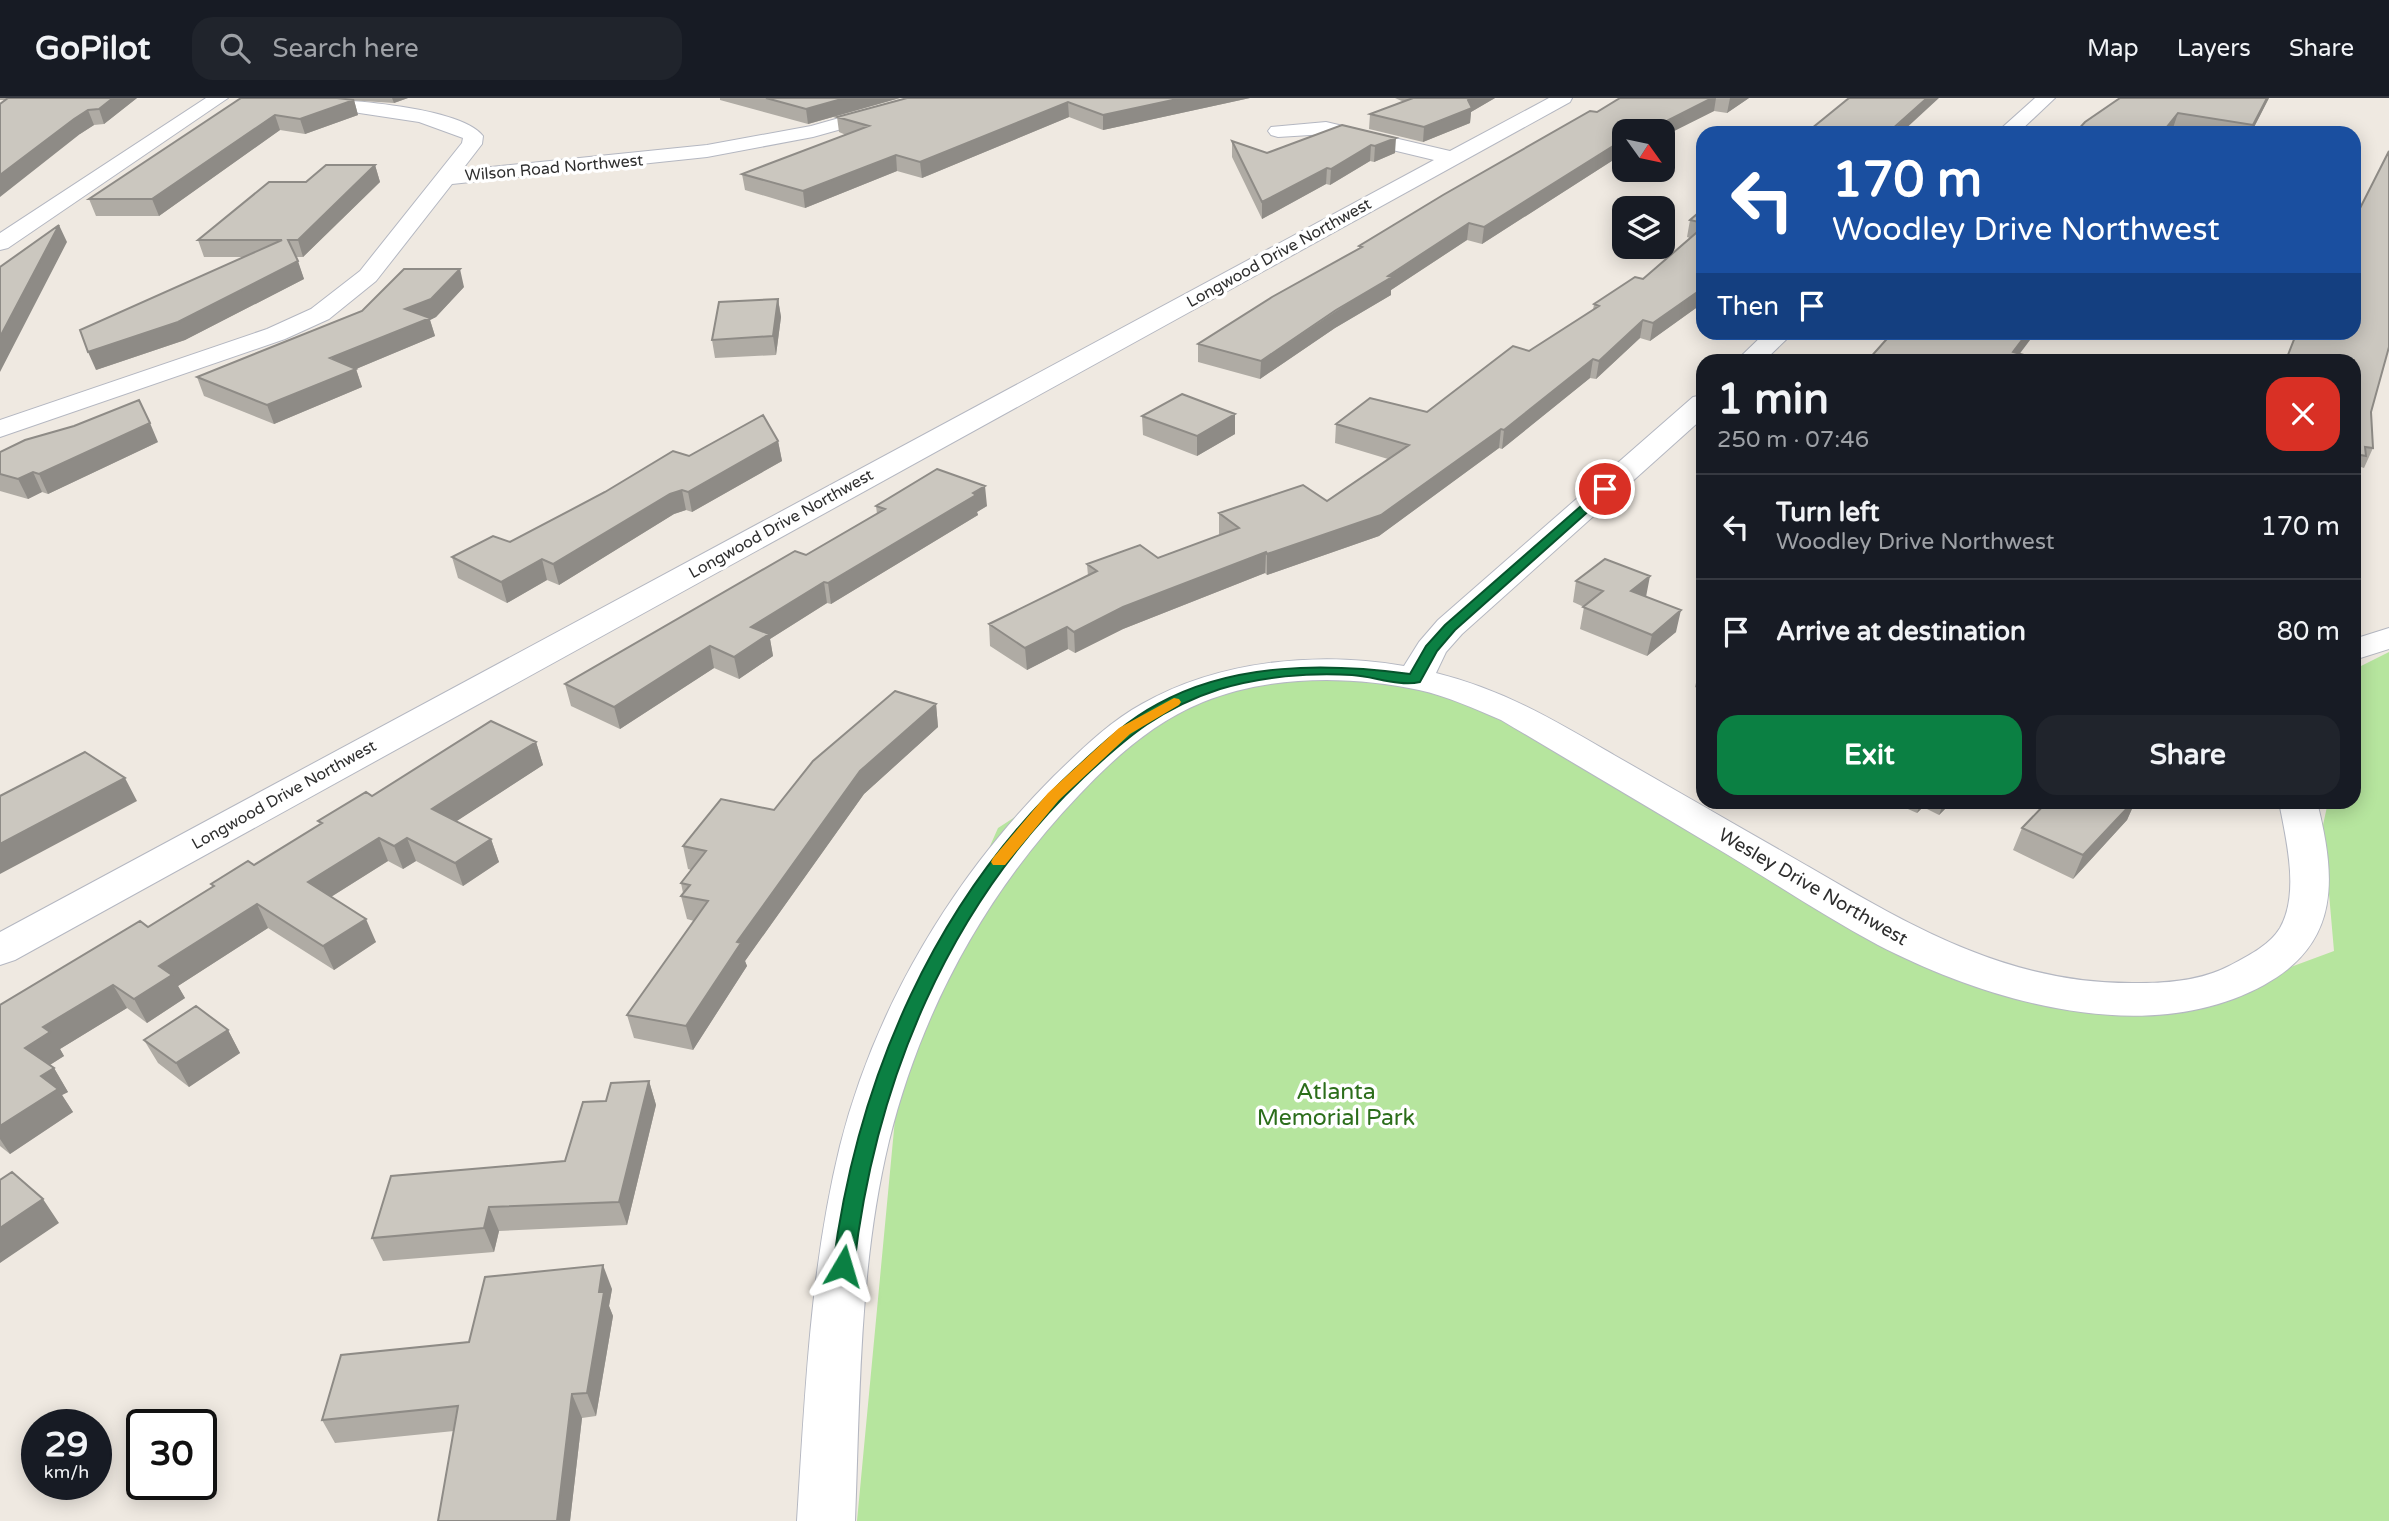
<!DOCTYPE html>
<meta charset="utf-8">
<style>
body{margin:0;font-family:"Varela Round",sans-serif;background:#20242c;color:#f1f3f6;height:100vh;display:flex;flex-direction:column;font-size:26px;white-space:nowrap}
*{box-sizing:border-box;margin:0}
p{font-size:23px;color:#9ea1a6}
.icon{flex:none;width:38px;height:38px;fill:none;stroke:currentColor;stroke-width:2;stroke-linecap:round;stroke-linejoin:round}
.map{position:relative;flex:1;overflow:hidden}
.sheet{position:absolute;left:1696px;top:256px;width:665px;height:455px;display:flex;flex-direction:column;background:#171b24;border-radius:21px;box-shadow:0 4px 18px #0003}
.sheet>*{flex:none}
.hud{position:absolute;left:1696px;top:28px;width:665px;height:214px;border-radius:21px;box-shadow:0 4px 18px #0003;background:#1a4fa0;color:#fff;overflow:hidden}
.needle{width:46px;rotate:123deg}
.controls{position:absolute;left:1612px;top:21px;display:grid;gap:14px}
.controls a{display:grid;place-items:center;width:63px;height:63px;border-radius:14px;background:#171b24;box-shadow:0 4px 18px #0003;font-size:35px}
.speed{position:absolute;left:21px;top:1311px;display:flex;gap:14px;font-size:35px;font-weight:700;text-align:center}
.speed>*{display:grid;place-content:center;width:91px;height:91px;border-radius:50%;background:#171b24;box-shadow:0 4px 18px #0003;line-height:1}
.speed small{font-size:18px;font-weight:400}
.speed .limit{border:4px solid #111;border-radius:10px;background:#fff;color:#111}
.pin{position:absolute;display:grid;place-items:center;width:60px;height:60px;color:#fff;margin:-30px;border:4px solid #fff;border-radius:50%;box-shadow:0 2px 7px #0007}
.me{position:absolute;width:77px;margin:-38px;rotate:7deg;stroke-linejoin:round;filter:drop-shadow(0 0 5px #0008)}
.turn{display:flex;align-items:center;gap:24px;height:147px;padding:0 21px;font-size:32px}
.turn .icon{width:91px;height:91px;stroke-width:2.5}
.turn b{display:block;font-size:49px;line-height:60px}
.then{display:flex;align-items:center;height:66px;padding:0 21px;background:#0003;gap:14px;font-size:26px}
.round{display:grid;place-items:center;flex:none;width:74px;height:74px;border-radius:21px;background:#20242c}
.overview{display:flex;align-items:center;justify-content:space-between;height:119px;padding:0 21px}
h1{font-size:42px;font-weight:800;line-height:52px}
.primary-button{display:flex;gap:14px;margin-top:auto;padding:14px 21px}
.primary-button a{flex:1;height:80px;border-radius:21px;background:#0b8043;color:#fff;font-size:28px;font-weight:800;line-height:80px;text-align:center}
.primary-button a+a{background:#20242c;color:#f1f3f6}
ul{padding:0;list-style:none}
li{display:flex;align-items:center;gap:21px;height:105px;padding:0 21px;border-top:2px solid #363941}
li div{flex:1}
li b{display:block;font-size:26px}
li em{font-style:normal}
header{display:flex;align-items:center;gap:42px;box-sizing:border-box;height:98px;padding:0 35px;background:#171b24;border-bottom:2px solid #363941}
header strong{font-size:33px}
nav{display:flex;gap:38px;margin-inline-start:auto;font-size:24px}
.search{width:490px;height:63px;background:#20242c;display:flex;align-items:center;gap:18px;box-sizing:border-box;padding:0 24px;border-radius:21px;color:#9ea1a6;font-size:26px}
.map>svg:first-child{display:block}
</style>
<header>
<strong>GoPilot</strong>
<div class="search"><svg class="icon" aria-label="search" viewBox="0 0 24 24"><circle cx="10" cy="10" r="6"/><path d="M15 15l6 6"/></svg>Search here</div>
<nav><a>Map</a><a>Layers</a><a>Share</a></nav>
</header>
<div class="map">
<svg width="2389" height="1423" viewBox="0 0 2389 1423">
<rect width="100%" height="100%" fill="#efe9e1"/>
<path fill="#b6e59e" d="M 2389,554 L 2389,1423 L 857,1423 L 902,947 L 998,730 L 1236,574 L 1412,574 L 1672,715 L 1961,877 L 2170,914 L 2334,853 L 2323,727 L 2328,704 L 2354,704 L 2354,587 L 2357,570 Z"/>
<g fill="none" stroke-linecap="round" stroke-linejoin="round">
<g stroke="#b4b7c1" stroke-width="2">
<path id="minor" d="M 206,0 L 228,0 L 8,150 L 0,152 L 0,135 Z
M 291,0 C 329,0 460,7 483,38 L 482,46 L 462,72 L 707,47 L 811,28 L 910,0 L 940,0 L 938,4 L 813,39 L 707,59 L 452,86 L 376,183 L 329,221 L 285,241 L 0,339 L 0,322 L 267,231 L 311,211 L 360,173 L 462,45 L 463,40 L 419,24 L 300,6 Z
M 1549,0 L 1572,0 L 1570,4 L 15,862 L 0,867 L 0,834 L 1434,62 L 1326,36 L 1278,39 L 1271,37 L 1268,33 L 1271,29 L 1326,24 L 1450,53 Z
M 2035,0 L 2055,0 L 2018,35 L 1996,35 Z
M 1766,234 L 1794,234 L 1765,262 L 1737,262 Z
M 1703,297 L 1703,320 L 1462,536 L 1446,554 L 1436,575 C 1504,592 1554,622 1614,657 C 1677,693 1741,730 1804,766 C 1912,829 2011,888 2141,885 C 2171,885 2202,882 2229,868 C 2246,859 2269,848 2280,830 C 2300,795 2286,741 2279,704 L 2317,704 C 2336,779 2341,845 2264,887 C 2147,951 1989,904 1878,847 C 1827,820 1778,787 1728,757 C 1653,712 1577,667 1501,622 C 1475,611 1447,598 1419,592 C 1349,577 1271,577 1203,604 C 1154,624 1116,658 1079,697 C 986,794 921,913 889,1043 C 859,1167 860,1297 855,1423 L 797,1423 C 805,1297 810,1171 840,1048 C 875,909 953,779 1054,678 C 1081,652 1109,624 1142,606 C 1219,562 1319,553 1404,568 L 1419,544 L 1438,522 L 1693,299 Z
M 2389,530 L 2389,551 L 2354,562 L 2354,541 Z"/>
</g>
<use href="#minor" fill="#fff" fill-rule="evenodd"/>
</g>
<path fill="#afaba4" d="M 0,0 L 137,0 L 104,26 L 94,27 L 80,36 L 5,2 L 0,2 Z
M 241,0 L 408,0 L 394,5 L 347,2 L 354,2 L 358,17 L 305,36 L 280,32 L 159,118 L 96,118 L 89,101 Z
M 720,0 L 900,0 L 808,26 L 720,2 Z
M 907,0 L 1250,0 L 1103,32 L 1069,19 L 922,80 L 897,73 L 805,110 L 745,92 L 742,76 L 846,37 L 839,34 L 837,19 Z
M 1395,0 L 1495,0 L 1471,14 L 1470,25 L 1423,44 L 1369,31 L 1370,16 L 1404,4 Z
M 1620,0 L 1749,0 L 1727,15 L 1714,13 L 1662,39 L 1662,33 L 1624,33 L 1624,60 L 1618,59 L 1482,146 L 1467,142 L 1391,192 L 1391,197 L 1335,230 L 1260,281 L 1198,264 L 1198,246 L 1359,151 L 1359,148 L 1597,14 Z
M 2120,0 L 2269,0 L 2251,35 L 2203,35 L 2173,30 Z
M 1342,27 L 1395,55 L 1374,64 L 1370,63 L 1330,87 L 1326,86 L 1262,121 L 1232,59 L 1232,43 L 1267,55 Z
M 375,67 L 380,84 L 303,159 L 296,159 L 304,181 L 185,242 L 96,272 L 244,159 L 204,159 L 198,142 L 306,84 Z
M 1703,111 L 1703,205 L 1650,243 L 1640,240 L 1596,281 L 1590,280 L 1502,351 L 1499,350 L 1379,438 L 1267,477 L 1265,475 L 1123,531 L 1075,555 L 1068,551 L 1027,572 L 990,548 L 989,526 L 1088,478 L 1087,466 L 1158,460 L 1221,437 L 1219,436 L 1219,415 L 1327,403 L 1388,361 L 1335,345 L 1336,326 L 1427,314 L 1529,253 L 1593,212 L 1594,206 L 1643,181 L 1690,140 L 1687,139 L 1690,122 Z
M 464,189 L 436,219 L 430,222 L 435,238 L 356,271 L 362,289 L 274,326 L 204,298 L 197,279 Z
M 778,201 L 781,219 L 776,257 L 715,260 L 712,242 Z
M 2354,262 L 2371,314 L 2373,350 L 2364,370 L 2361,369 L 2357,378 L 2354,377 Z
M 1235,316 L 1235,336 L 1197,358 L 1143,337 L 1142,318 Z
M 778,343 L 782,363 L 692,414 L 686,412 L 674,416 L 559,487 L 547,482 L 507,505 L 458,480 L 452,459 L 510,444 L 689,358 Z
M 158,344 L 48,396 L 42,394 L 28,401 L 0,393 L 0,354 Z
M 876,408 L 987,408 L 977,414 L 978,417 L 831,506 L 827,505 L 770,541 L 773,558 L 739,581 L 714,570 L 620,631 L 571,608 L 565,586 L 806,457 L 877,416 Z
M 1576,483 L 1646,499 L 1676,534 L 1647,558 L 1580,531 L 1584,509 L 1573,504 Z
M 1703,566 L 1703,593 L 1695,589 L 1700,568 Z
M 936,606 L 938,629 L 864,696 L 745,863 L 747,868 L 693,952 L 634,940 L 627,917 L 694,823 L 687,821 L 681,798 L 683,795 L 681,785 L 691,772 L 688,771 L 683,748 L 774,712 Z
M 536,644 L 543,667 L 456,723 L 491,741 L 499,764 L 463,788 L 416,763 L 403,771 L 388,763 L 331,799 L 376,844 L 334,872 L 268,830 L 178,888 L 185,900 L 147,925 L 127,910 L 60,951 L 64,958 L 50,967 L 54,970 L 68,994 L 62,997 L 73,1014 L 10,1056 L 0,1048 L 0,907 L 148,829 L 213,789 L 211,786 L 254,767 L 320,727 L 318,723 L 372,698 Z
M 1892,704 L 1952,704 L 1939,717 L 1923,709 L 1917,715 Z
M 2047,704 L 2135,704 L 2127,722 L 2073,781 L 2013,752 L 2022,730 Z
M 228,932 L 240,955 L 189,989 L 158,965 L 144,942 Z
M 649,983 L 656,1007 L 627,1127 L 499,1133 L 494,1154 L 383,1163 L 372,1140 L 565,1063 L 606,1003 Z
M 612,1191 L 609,1208 L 613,1218 L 596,1318 L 582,1320 L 570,1423 L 438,1423 L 454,1333 L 335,1345 L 322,1322 L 469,1244 Z"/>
<path fill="#8e8b86" d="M 113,0 L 137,0 L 104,26 L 99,11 Z
M 392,0 L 408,0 L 394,5 Z
M 845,0 L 900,0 L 808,26 L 806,11 Z
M 1182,0 L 1250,0 L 1103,32 L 1103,17 Z
M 1471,0 L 1495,0 L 1471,14 L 1470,25 L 1423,44 L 1424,29 Z
M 1712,0 L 1716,0 L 1714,13 L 1662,39 L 1662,33 L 1647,33 Z
M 1730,0 L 1749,0 L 1727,15 Z
M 1927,0 L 1939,0 L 1901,35 L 1889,35 Z
M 2267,0 L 2269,0 L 2251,35 L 2250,35 L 2253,27 Z
M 354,2 L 358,17 L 305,36 L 300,21 Z
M 1068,4 L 1069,19 L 922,80 L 920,64 Z
M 88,12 L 94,27 L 80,36 L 0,99 L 0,77 L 74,21 Z
M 2178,15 L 2173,30 L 2169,35 L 2162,35 Z
M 275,17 L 280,32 L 159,118 L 152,101 Z
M 1396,40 L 1395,55 L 1374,64 L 1375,48 Z
M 1621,43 L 1618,59 L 1482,146 L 1484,129 Z
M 1371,47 L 1370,63 L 1330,87 L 1331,71 Z
M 896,57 L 897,73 L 805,110 L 803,93 Z
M 375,67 L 380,84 L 303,159 L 298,142 Z
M 1327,70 L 1326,86 L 1262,121 L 1262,104 Z
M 1469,125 L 1467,142 L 1391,192 L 1391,197 L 1335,230 L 1260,281 L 1261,263 Z
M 59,127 L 67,144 L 0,274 L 0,239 Z
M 298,163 L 304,181 L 185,242 L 96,272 L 88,254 Z
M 460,171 L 464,189 L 436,219 L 430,222 L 435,238 L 356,271 L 362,289 L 274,326 L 267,307 L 330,260 L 405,211 Z
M 1703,190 L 1703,205 L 1650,243 L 1653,225 Z
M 778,201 L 781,219 L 776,257 L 773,238 Z
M 1643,222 L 1640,240 L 1596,281 L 1599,263 Z
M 2028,234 L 2036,234 L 2015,262 L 2013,254 Z
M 1593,261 L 1590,280 L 1502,351 L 1504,332 Z
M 1235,316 L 1235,336 L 1197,358 L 1197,338 Z
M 150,325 L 158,344 L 48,396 L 39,376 Z
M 1501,331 L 1499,350 L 1379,438 L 1267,477 L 1267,456 Z
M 778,343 L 782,363 L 692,414 L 688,394 Z
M 33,374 L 42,394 L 28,401 L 18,381 Z
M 985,388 L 987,408 L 977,414 L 978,417 L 831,506 L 828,485 Z
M 682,392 L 686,412 L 674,416 L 559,487 L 553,466 L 670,396 Z
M 1266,454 L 1265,475 L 1123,531 L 1075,555 L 1074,534 L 1123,509 Z
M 542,461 L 547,482 L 507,505 L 501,484 Z
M 1650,478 L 1646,499 L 1631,493 Z
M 824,484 L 827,505 L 770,541 L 773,558 L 739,581 L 734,559 L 751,529 Z
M 1681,512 L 1676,534 L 1647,558 L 1652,537 Z
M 1067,529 L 1068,551 L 1027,572 L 1025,550 Z
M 710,548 L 714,570 L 620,631 L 614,609 Z
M 936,606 L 938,629 L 864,696 L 745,863 L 747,868 L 693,952 L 686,928 L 737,844 L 860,673 Z
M 536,644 L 543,667 L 440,734 L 432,711 Z
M 125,680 L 137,703 L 0,776 L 0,746 Z
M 1921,704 L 1925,704 L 1923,709 L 1917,715 Z
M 1944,704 L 1952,704 L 1939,717 Z
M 2133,704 L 2135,704 L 2127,722 L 2073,781 L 2083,757 Z
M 379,740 L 388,763 L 318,807 L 308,784 Z
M 407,740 L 416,763 L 403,771 L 394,748 Z
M 491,741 L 499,764 L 463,788 L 455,765 Z
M 257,806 L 268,830 L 178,888 L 185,900 L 147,925 L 134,901 L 159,868 Z
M 366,821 L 376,844 L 334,872 L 323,848 Z
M 113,887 L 127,910 L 60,951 L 64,958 L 40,973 L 25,950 L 43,929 Z
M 228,932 L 240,955 L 189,989 L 176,965 Z
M 54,970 L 68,994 L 62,997 L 73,1014 L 10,1056 L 0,1041 L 0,1028 L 41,978 Z
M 649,983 L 656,1007 L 627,1127 L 619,1104 Z
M 43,1101 L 59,1125 L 0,1165 L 0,1130 Z
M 489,1109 L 499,1133 L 494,1154 L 484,1130 Z
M 603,1167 L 612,1191 L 609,1208 L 613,1218 L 596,1318 L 587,1295 L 599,1194 Z
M 572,1296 L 582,1320 L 570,1423 L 557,1423 Z"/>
<path fill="#cbc7bf" stroke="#8e8b86" stroke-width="2" d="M 8,0 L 113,0 L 99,11 L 88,12 L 74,21 L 0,77 L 0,6 Z
M 241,0 L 337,0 L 354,2 L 300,21 L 275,17 L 152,101 L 89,101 Z
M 766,0 L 845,0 L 806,11 Z
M 907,0 L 1182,0 L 1103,17 L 1068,4 L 920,64 L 896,57 L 803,93 L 742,76 L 869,28 L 837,19 Z
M 1413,0 L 1471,0 L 1468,2 L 1472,10 L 1424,29 L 1370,16 Z
M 1620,0 L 1712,0 L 1647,33 L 1624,33 L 1624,44 L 1621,43 L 1484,129 L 1469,125 L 1388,178 L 1392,179 L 1336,212 L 1261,263 L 1198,246 L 1272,199 L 1362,149 L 1359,148 L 1443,97 L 1590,13 L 1597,14 Z
M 1849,0 L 1927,0 L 1889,34 L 1894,35 L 1806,35 Z
M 2120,0 L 2267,0 L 2253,27 L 2178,15 L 2162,35 L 2075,35 L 2085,24 Z
M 1342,27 L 1396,40 L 1375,48 L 1371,47 L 1331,71 L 1327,70 L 1262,104 L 1232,43 L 1267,55 Z
M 2389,53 L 2389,249 L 2371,314 L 2373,350 L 2365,349 L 2366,358 L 2355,356 L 2355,364 L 2354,369 L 2354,262 L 2286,262 L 2297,234 L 2354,234 L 2354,122 Z
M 326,67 L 375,67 L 298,142 L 288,142 L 298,163 L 178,224 L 88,254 L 80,232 L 282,142 L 198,142 L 269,84 L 306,84 Z
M 1703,111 L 1703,125 L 1690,122 Z
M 59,127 L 0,239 L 0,169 Z
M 1703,129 L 1703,190 L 1653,225 L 1643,222 L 1599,263 L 1593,261 L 1504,332 L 1501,331 L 1381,417 L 1267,456 L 1266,454 L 1123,509 L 1074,534 L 1067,529 L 1025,550 L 989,526 L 1097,473 L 1087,466 L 1140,447 L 1158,460 L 1239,430 L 1219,415 L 1303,387 L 1327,403 L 1409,347 L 1336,326 L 1370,300 L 1427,314 L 1513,248 L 1529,253 L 1599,208 L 1594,206 L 1635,179 L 1643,181 Z
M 404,171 L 460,171 L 431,201 L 405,211 L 430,220 L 330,260 L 356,271 L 267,307 L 197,279 L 362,213 Z
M 778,201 L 773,238 L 712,242 L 719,204 Z
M 1893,234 L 2028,234 L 2013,254 L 2028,258 L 2025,262 L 1868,262 Z
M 1182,296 L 1235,316 L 1197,338 L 1142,318 Z
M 139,302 L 150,325 L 39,376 L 33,374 L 18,381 L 0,376 L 0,354 L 25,342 L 74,328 Z
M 763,317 L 778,343 L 688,394 L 682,392 L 670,396 L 553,466 L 542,461 L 501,484 L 452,459 L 493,438 L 510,444 L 605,394 L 673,353 L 689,358 Z
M 937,371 L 985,388 L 973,395 L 976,397 L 828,485 L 824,484 L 751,529 L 769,536 L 734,559 L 710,548 L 614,609 L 565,586 L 795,453 L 806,457 L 885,411 L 876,408 Z
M 1605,461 L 1650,478 L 1631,493 L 1681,512 L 1652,537 L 1583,509 L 1603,493 L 1576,483 Z
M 895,593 L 936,606 L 860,673 L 737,844 L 741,845 L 686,928 L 627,917 L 708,803 L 681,798 L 690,787 L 681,785 L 706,753 L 683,748 L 721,701 L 774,712 L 813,663 Z
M 491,623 L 536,644 L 432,711 L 491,741 L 455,765 L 407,740 L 394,748 L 379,740 L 308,784 L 366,821 L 323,848 L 257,806 L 159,868 L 172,877 L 134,901 L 113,887 L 43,929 L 50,934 L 25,950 L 54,970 L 41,978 L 58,991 L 0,1028 L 0,907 L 140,823 L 148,829 L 214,788 L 211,786 L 248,763 L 254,767 L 322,725 L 318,723 L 366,694 L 372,698 Z
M 85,654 L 125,680 L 0,746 L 0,698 Z
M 2047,704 L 2133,704 L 2083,757 L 2022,730 Z
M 196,908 L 228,932 L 176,965 L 144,942 Z
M 649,983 L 619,1104 L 489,1109 L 484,1130 L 372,1140 L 391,1078 L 565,1063 L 583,1004 L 606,1003 L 611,985 Z
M 12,1074 L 43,1101 L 0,1130 L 0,1082 Z
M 603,1167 L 599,1194 L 604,1194 L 587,1295 L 572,1296 L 557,1423 L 438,1423 L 458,1308 L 322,1322 L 341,1257 L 469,1244 L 485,1179 Z"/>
<path fill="#0b8043" stroke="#07532c" stroke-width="2" d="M 1605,387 L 1612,391 L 1610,394 L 1455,532 L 1437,553 L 1420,584 C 1399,589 1373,578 1352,577 C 1309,574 1261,579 1220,591 C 1161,610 1128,638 1084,679 C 948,807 875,985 854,1168 L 851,1174 L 843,1177 L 836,1174 L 833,1168 C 857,981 935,800 1075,671 C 1101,647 1126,623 1158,606 C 1234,564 1327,565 1410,576 L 1426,548 L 1445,527 Z"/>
<path fill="#f59e0b" d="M 1174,600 L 1179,601 L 1181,604 L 1179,607 L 1130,636 L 1059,702 L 1005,767 L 993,767 L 991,764 L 993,760 L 1048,695 L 1119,630 Z"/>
<g text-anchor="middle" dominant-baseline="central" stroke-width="7" stroke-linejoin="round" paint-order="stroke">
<g font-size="16" fill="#2e2e2e" stroke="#fff">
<text transform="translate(554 70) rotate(-5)">Wilson Road Northwest</text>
<text transform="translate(1279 155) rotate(-29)">Longwood Drive Northwest</text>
<text transform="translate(781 426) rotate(-29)">Longwood Drive Northwest</text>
<text transform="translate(284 697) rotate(-29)">Longwood Drive Northwest</text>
</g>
<g font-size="19" fill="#2e2e2e" stroke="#fff">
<text transform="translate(1813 789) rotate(30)">Wesley Drive Northwest</text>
</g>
<g font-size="23" fill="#2c6e1b" stroke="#fff">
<text x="1336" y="994">Atlanta<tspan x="1336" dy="26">Memorial Park</tspan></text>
</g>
</g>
</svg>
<div class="controls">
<a><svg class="needle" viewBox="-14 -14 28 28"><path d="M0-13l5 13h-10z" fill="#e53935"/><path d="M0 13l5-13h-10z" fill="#9ea1a6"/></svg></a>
<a><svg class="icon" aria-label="layers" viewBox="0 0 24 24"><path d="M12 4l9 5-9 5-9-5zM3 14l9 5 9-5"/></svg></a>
</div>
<div class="speed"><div>29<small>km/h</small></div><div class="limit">30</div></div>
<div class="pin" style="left:1605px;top:391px;background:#d93025"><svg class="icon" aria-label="arrive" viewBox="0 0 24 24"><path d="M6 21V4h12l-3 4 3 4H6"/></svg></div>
<svg class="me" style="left:843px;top:1168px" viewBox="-20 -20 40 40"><path d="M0-17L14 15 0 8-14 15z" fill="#0b8043" stroke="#fff" stroke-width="4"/></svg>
<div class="hud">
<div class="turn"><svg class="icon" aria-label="left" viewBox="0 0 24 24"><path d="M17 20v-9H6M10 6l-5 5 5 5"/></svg><div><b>170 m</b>Woodley Drive Northwest</div></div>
<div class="then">Then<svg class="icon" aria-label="arrive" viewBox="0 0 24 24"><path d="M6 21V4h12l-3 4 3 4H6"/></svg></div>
</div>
<section class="sheet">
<div class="overview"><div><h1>1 min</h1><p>250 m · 07:46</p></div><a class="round" style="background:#d93025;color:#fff"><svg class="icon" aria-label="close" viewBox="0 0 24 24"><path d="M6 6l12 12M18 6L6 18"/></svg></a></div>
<ul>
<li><svg class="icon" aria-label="left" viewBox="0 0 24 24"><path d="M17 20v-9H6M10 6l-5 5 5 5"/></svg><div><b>Turn left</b><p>Woodley Drive Northwest</p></div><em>170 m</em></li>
<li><svg class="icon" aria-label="arrive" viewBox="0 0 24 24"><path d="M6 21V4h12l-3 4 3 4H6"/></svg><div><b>Arrive at destination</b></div><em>80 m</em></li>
</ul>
<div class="primary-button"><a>Exit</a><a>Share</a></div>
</section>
</div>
